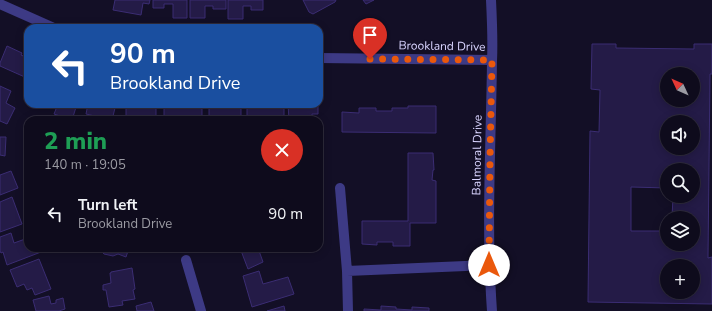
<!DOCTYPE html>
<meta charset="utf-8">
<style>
body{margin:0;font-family:"Nunito Sans",sans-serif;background:#1c1929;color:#f1f3f6;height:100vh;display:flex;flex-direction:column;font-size:15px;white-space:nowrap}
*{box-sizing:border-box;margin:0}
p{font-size:13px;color:#9b9ba3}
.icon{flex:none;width:22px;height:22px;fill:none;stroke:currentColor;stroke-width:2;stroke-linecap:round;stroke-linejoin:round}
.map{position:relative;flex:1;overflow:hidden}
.details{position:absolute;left:24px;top:116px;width:299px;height:136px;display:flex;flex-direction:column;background:#0e0b1c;border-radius:12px;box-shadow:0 2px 10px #0003,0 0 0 1px #2e2b3b}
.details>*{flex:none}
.guide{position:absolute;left:24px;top:24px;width:299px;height:84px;border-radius:12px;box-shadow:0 2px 10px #0003,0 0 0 1px #2e2b3b;background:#1a4fa0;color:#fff;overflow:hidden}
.needle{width:26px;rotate:314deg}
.controls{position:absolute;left:660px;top:67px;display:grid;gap:8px}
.controls a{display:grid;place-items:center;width:40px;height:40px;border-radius:50%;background:#0e0b1c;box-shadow:0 2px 10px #0003,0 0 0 1px #2e2b3b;font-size:20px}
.pin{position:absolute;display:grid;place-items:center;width:34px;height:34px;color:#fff;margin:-41px -17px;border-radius:50% 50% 50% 0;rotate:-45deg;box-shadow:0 0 4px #0007}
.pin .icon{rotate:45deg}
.me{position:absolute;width:44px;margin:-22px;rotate:0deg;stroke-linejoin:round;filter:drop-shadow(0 0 3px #0008)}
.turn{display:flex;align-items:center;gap:14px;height:84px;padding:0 20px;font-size:18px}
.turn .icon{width:52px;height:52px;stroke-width:2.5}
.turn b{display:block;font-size:28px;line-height:34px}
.round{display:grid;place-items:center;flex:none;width:42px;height:42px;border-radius:21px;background:#1c1929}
.head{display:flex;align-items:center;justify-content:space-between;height:68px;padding:0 20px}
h1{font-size:24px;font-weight:800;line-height:30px;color:#1e9e55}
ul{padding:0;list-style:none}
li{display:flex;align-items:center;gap:12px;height:60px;padding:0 20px}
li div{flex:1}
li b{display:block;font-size:15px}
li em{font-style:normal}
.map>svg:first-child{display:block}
</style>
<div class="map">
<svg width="712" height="311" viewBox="0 0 712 311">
<rect width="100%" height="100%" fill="#130f26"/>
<path fill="#241b47" stroke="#3b2d73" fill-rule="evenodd" d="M 115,0 L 150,0 L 149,4 L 143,3 L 141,15 L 113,10 Z
M 153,0 L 187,0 L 187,18 L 173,18 L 173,4 L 164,4 L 164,8 L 153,8 Z
M 190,0 L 226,0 L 226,9 L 213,9 L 213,6 L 205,6 L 205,18 L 190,18 Z
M 228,0 L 263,0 L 263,10 L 251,10 L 251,6 L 243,6 L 243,19 L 228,19 Z
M 303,0 L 336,0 L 335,2 L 313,14 L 309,12 Z
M 363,0 L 374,0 L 366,4 Z
M 592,44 L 616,44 L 616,48 L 694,49 L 694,44 L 712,44 L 712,74 L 710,74 L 708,258 L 712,257 L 712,304 L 588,302 L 590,131 L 599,132 L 600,90 L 591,89 ZM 667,74 L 693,74 L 693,100 L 667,100 ZM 667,122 L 693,122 L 693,148 L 667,148 ZM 667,170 L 693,170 L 693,196 L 673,196 L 672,218 L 693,218 L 693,244 L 667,244 L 667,231 L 631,231 L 631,187 L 667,188 ZM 667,266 L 693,266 L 693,292 L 667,292 Z
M 7,46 L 22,53 L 21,55 L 28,58 L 27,78 L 0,66 L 0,63 Z
M 0,86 L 11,91 L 6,103 L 15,108 L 7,124 L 0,121 Z
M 58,104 L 77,104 L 72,120 L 54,114 Z
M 88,104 L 116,104 L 112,120 L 86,114 Z
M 126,104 L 156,104 L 156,120 L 126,120 Z
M 164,104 L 202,104 L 202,116 L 183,116 L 183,120 L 164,120 Z
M 209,104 L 241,104 L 241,120 L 218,120 L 218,116 L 209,116 Z
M 247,104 L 284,104 L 284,117 L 272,117 L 272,119 L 274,119 L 274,120 L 247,120 Z
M 288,104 L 318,104 L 318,114 L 312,114 L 312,119 L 307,119 L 307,120 L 289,120 Z
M 408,106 L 436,106 L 436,133 L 342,132 L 342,112 L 359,113 L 359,108 L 376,108 L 376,111 L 392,111 L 392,108 L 408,108 Z
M 0,137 L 6,137 L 5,156 L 0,155 Z
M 408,153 L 433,153 L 434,170 L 433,170 L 432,180 L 436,181 L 436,223 L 410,223 L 410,246 L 393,246 L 393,242 L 377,242 L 377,245 L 362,244 L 362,221 L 408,221 Z
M 11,171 L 18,188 L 0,195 L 0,175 Z
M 12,197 L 22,224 L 0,232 L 0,202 Z
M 11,233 L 14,243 L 28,238 L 28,248 L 39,248 L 41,252 L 7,265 L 3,252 L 1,253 L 0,251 L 0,237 Z
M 99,248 L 129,248 L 126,257 L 118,254 L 113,256 L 104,254 Z
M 240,248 L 258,248 L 263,262 L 248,269 Z
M 39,259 L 51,289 L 35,295 L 32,288 L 27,290 L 24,284 L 17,287 L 10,270 Z
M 132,268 L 135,289 L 133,290 L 135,299 L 122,301 L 123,305 L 109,307 L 106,290 L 103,290 L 103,285 L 111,283 L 110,273 L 111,273 L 111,272 Z
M 259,271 L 263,284 L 288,277 L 294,294 L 252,307 L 243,276 Z
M 49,296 L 51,304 L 56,303 L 56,300 L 63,298 L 65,309 L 59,311 L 36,311 L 33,300 Z
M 151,302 L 154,311 L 137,311 L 136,306 Z
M 284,306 L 285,311 L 267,311 Z
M 381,306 L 396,307 L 396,309 L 412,310 L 412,307 L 429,308 L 429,311 L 364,311 L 364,309 L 381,310 Z"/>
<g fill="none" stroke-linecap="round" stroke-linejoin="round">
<path stroke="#3d3a85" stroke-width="10" d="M 491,0 C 492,20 493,41 492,61 C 491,144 486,228 492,311
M 0,4 L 54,28
M 319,58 L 492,60
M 340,188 L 347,271 L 348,311
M 186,260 L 201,311
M 347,271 L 489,265"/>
</g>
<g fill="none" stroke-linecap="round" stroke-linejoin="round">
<path stroke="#ea580c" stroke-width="7" stroke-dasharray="0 12.6" d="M 370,59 L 492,60 L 490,159 L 489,265"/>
</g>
<g text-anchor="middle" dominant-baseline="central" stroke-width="3" stroke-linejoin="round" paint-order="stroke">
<g font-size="12" fill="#d9d4ff" stroke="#130f26">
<text transform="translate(442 46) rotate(1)">Brookland Drive</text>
<text transform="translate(477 155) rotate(-89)">Balmoral Drive</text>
</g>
</g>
</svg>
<div class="controls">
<a><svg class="needle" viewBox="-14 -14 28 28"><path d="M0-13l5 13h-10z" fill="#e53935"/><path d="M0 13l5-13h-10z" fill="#9b9ba3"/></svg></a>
<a><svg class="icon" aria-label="sound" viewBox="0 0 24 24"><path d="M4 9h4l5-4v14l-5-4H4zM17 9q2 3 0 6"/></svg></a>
<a><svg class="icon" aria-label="search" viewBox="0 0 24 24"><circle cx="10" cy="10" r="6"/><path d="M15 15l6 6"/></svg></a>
<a><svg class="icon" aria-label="layers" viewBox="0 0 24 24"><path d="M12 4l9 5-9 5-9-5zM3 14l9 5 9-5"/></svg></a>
<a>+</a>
</div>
<div class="pin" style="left:370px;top:59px;background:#d93025"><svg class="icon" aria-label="arrive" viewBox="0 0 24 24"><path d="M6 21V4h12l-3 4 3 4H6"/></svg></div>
<svg class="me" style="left:489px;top:265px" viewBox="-20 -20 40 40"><circle r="19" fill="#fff"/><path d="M0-13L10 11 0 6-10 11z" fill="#ea580c"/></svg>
<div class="guide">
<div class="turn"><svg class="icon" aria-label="left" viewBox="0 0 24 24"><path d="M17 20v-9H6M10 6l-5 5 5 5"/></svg><div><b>90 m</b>Brookland Drive</div></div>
</div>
<section class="details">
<div class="head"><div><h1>2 min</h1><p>140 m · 19:05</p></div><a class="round" style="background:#d93025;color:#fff"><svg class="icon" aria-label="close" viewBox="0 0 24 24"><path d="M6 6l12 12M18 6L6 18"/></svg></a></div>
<ul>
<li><svg class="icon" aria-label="left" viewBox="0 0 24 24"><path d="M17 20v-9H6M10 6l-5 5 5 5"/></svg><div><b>Turn left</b><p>Brookland Drive</p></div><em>90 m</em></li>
</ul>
</section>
</div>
